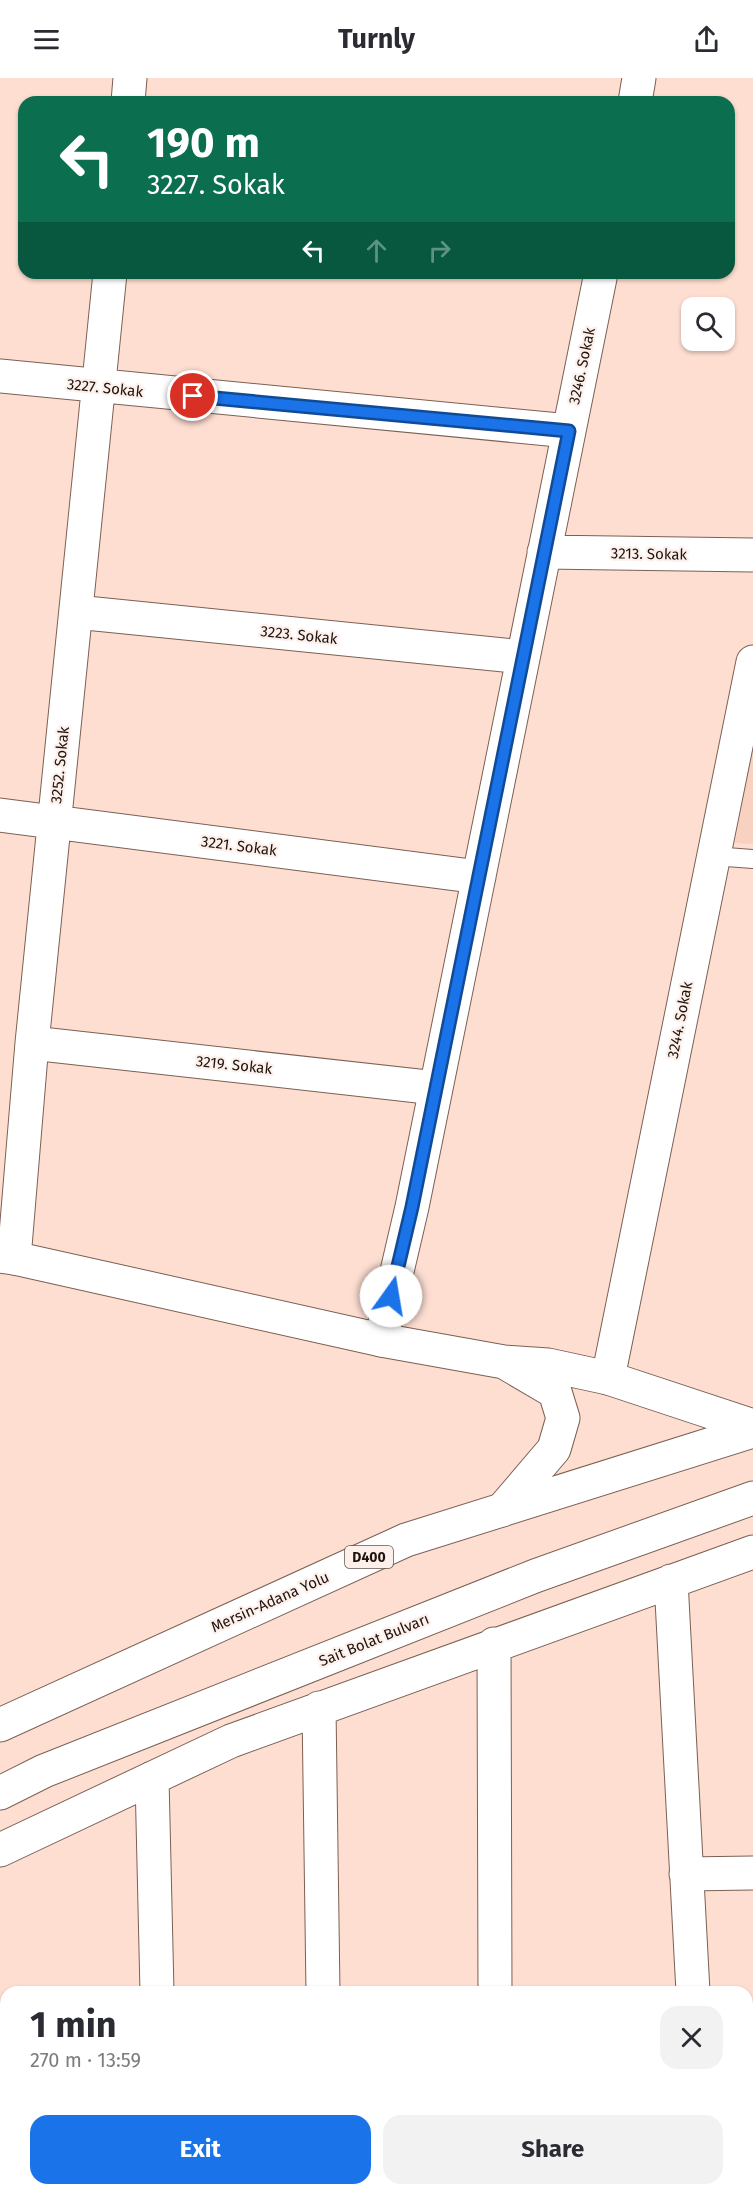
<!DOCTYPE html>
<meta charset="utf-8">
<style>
body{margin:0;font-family:"Fira Sans",sans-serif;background:#f2f2f3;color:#2b2b33;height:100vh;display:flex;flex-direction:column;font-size:22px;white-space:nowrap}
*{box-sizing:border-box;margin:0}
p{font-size:20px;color:#7c7c81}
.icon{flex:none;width:33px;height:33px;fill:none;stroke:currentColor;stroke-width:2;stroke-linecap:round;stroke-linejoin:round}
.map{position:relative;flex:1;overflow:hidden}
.details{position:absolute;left:0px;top:1908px;width:753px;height:210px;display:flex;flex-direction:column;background:#fff;border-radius:18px 18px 0 0;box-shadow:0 2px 4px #0004}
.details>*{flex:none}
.top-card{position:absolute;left:18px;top:18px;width:717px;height:183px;border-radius:18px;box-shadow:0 2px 4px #0004;background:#0b6e4f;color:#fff;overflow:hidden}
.fabs{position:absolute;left:681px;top:219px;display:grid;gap:12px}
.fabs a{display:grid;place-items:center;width:54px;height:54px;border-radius:12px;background:#fff;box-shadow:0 2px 4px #0004;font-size:30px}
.pin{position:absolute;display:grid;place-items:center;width:51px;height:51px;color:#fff;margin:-26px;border:3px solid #fff;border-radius:50%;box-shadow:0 2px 6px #0007}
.me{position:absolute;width:66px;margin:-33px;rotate:13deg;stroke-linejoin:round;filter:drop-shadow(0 0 4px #0008)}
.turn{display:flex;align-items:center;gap:21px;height:126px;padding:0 30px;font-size:27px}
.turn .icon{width:78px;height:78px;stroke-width:2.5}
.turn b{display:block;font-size:42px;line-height:51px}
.lanes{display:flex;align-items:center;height:57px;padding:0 30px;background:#0003;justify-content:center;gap:30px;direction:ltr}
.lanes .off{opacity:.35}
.round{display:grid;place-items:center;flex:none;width:63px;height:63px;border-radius:18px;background:#f2f2f3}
.headline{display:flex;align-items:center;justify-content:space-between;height:102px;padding:0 30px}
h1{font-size:36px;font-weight:700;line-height:45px}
.cta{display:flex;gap:12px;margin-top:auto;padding:12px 30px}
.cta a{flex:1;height:69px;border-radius:18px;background:#1a73e8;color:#fff;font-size:24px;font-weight:700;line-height:69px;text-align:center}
.cta a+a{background:#f2f2f3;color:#2b2b33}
header{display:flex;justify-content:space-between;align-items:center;height:78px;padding:0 30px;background:#fff;font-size:27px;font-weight:700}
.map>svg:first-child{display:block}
</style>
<header><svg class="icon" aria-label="menu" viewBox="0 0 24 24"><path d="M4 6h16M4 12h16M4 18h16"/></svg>Turnly<svg class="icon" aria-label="share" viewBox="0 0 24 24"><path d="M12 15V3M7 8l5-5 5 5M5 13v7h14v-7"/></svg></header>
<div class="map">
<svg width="753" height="2118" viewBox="0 0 753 2118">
<rect width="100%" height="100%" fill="#feded1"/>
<path fill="#f9d1c0" d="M 753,665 L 753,766 L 735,765 Z"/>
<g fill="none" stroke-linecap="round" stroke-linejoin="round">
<g stroke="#7b6054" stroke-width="20">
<path id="lane" d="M 713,778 L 753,781"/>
</g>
<g stroke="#7b6054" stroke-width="35">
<path id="street" d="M 128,24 L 130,0
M 635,24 L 639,0
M 0,298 L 569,353
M 544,474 L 753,477
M 76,534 L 523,579
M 0,737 L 479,799
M 32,965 L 436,1010
M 14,1180 L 32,965 L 110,195
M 381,1262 L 412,1129 L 601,195
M 608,1300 L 753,584
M 671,1503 L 693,1914
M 494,1566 L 495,1914
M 319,1630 L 323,1914
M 152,1700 L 157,1914
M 0,1772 L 231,1663 L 753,1474
M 686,1796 L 753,1795
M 0,1998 L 6,1998
M 0,2112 L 47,2114 L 298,2112
M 392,2112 L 571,2118
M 703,2112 L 703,2118"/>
</g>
<g stroke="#7b6054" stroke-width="35">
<path id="secondary" d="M 0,1178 L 14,1180 L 381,1262 L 504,1284
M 502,1432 L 554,1371 L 563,1340 L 555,1314 L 504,1284 L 548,1287 L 608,1300 L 753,1348"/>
</g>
<g stroke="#7b6054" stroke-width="35">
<path id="highway" d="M 0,1647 L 406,1462 L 753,1353
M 0,1715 L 44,1693 L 535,1498 L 753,1420"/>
</g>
<use href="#lane" stroke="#fff" stroke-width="18"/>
<use href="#street" stroke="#fff" stroke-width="33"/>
<use href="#secondary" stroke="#fff" stroke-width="33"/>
<use href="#highway" stroke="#fff" stroke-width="33"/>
</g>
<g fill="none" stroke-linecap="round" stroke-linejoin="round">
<g stroke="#114b97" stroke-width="15">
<path id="route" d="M 193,318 L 569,353 L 412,1129 L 391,1218"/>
</g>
<use href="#route" stroke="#1a73e8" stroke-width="10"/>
</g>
<g text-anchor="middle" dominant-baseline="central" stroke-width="4.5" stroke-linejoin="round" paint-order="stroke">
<rect fill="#fdf0ea" stroke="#615551" stroke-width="1.5" x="345" y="1468" width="48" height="22" rx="4.5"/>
<g font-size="14" font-weight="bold" fill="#1e130f">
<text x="369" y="1479">D400</text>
</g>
<g font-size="15" fill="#1e130f" stroke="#fdf0ea">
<text transform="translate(582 288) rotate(-78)">3246. Sokak</text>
<text transform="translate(105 310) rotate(6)">3227. Sokak</text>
<text transform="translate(649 476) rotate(1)">3213. Sokak</text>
<text transform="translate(299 557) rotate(6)">3223. Sokak</text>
<text transform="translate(60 687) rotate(-84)">3252. Sokak</text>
<text transform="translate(239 768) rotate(7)">3221. Sokak</text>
<text transform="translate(680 942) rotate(-79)">3244. Sokak</text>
<text transform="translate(234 987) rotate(6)">3219. Sokak</text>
<text transform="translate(270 1524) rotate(-24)">Mersin-Adana Yolu</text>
<text transform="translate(374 1562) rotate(-22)">Sait Bolat Bulvarı</text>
</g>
</g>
</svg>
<div class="fabs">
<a><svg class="icon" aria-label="search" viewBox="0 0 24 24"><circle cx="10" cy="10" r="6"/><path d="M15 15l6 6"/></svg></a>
</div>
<div class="pin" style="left:193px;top:318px;background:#d93025"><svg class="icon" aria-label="arrive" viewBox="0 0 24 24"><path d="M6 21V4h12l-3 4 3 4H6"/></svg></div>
<svg class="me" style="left:391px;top:1218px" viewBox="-20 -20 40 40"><circle r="19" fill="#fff"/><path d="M0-13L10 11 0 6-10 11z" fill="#1a73e8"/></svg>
<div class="top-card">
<div class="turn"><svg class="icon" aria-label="left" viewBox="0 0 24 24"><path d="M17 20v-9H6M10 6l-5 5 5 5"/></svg><div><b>190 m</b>3227. Sokak</div></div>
<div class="lanes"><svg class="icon" aria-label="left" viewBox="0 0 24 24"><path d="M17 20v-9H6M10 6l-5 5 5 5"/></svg><svg class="icon off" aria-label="ahead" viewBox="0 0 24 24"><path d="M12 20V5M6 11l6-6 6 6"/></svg><svg class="icon off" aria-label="right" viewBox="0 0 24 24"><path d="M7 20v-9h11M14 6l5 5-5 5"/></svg></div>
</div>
<section class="details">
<div class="headline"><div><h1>1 min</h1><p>270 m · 13:59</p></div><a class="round"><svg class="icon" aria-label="close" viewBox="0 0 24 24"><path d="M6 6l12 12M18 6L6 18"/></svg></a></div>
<div class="cta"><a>Exit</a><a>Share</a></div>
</section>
</div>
